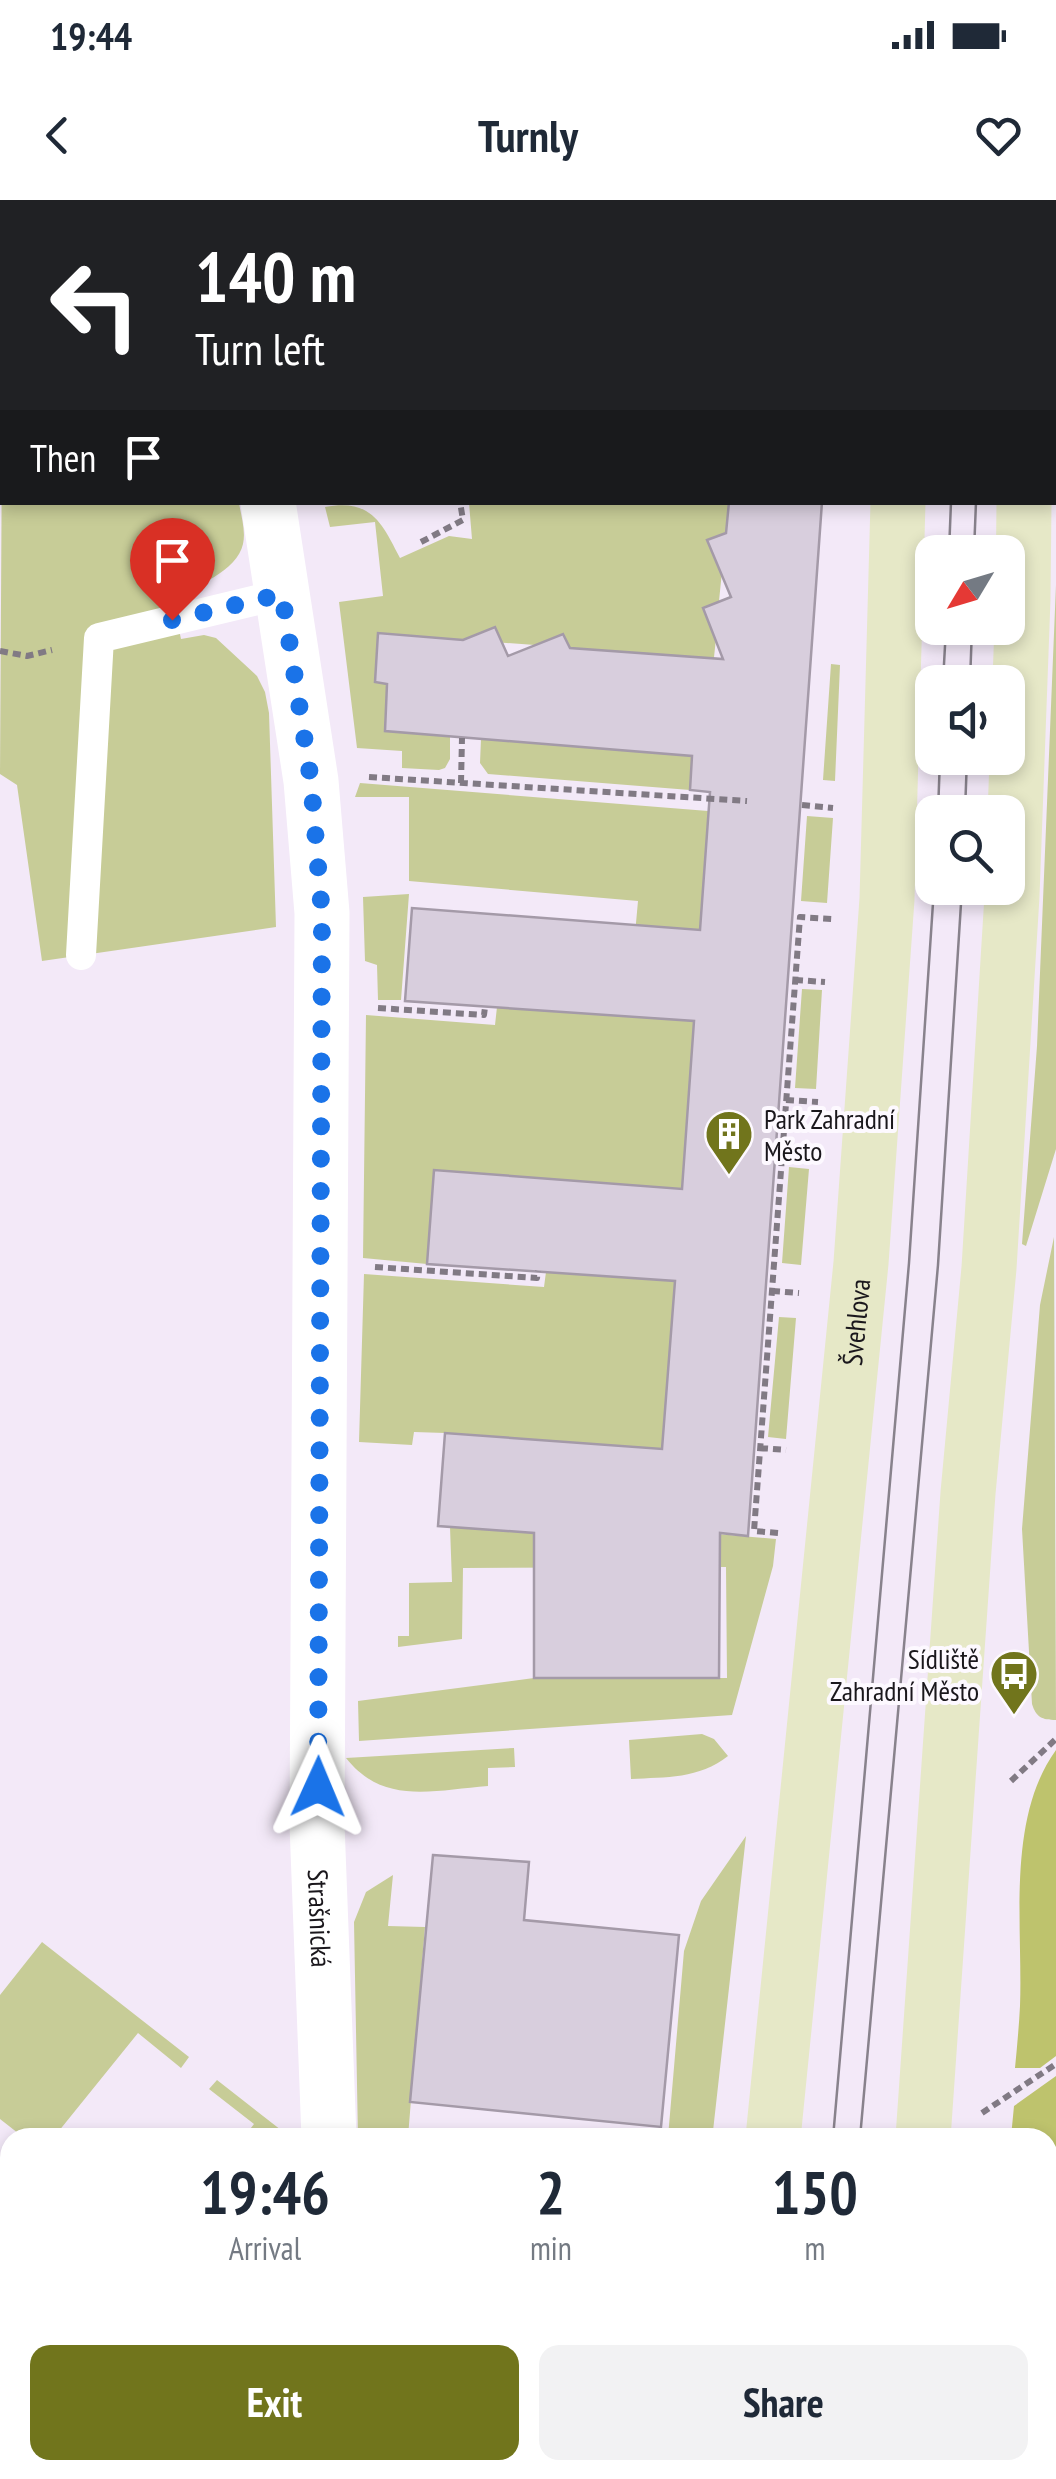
<!DOCTYPE html>
<meta charset="utf-8">
<style>
body{margin:0;font-family:"PT Sans Narrow",sans-serif;background:#f2f2f3;color:#1f2937;height:100vh;display:flex;flex-direction:column;font-size:38px;white-space:nowrap}
*{box-sizing:border-box;margin:0}
p{font-size:32px;color:#747a83}
.icon{flex:none;width:55px;height:55px;fill:none;stroke:currentColor;stroke-width:2;stroke-linecap:round;stroke-linejoin:round}
.map{position:relative;flex:1;overflow:hidden}
.details{position:absolute;left:0px;top:1928px;width:1058px;height:352px;display:flex;flex-direction:column;background:#fff;border-radius:30px 30px 0 0;box-shadow:0 5px 15px #0003}
.details>*{flex:none}
.top-card{position:absolute;left:0px;top:0px;width:1058px;height:305px;box-shadow:0 5px 15px #0003;background:#202124;color:#fff;overflow:hidden}
.needle{width:65px;rotate:232deg}
.tools{position:absolute;left:915px;top:335px;display:grid;gap:20px}
.tools a{display:grid;place-items:center;width:110px;height:110px;border-radius:20px;background:#fff;box-shadow:0 5px 15px #0003;font-size:50px}
.pin{position:absolute;display:grid;place-items:center;width:85px;height:85px;color:#fff;margin:-102px -42px;border-radius:50% 50% 50% 0;rotate:-45deg;box-shadow:0 0 10px #0007}
.pin .icon{rotate:45deg}
.me{position:absolute;width:110px;margin:-55px;rotate:1deg;stroke-linejoin:round;filter:drop-shadow(0 0 8px #0008)}
.turn{display:flex;align-items:center;gap:35px;height:210px;padding:0 30px;font-size:45px}
.turn .icon{width:130px;height:130px;stroke-width:2.5}
.turn b{display:block;font-size:70px;line-height:85px}
.then{display:flex;align-items:center;height:95px;padding:0 30px;background:#0003;gap:20px;font-size:38px}
.eta{display:flex;justify-content:space-evenly;align-items:center;height:170px;text-align:center}
.eta b{font-size:60px;font-weight:600;line-height:70px}
.cta{display:flex;gap:20px;margin-top:auto;padding:20px 30px}
.cta a{flex:1;height:115px;border-radius:20px;background:#71751c;color:#fff;font-size:40px;font-weight:600;line-height:115px;text-align:center}
.cta a+a{background:#f2f2f3;color:#1f2937}
.status{display:flex;justify-content:space-between;align-items:center;height:70px;padding:0 50px;background:#fff;direction:ltr}
.status svg{height:28px;fill:currentColor}
header{display:flex;justify-content:space-between;align-items:center;height:130px;padding:0 30px;background:#fff;font-size:45px;font-weight:600}
.map>svg:first-child{display:block}
</style>
<div class="status"><b>19:44</b><svg viewBox="0 0 49 12"><path d="M0 12V9h3v3zM5 12V6h3v6zM10 12V3h3v9zM15 12V0h3v12zM26 1h20v11H26zM47 4h2v5h-2z"/></svg></div>
<header><svg class="icon" aria-label="back" viewBox="0 0 24 24"><path d="M15 5l-7 7 7 7"/></svg>Turnly<svg class="icon" aria-label="heart" viewBox="0 0 24 24"><path d="M12 20l-8-8c-3-5 5-10 8-4 3-6 11-1 8 4z"/></svg></header>
<div class="map">
<svg width="1056" height="2279" viewBox="0 0 1056 2279">
<rect width="100%" height="100%" fill="#f3e9f8"/>
<path fill="#c7cc97" d="M 2,232 L 2,302 L 239,303 C 241,315 246,331 243,344 C 237,371 195,388 172,396 L 181,439 L 204,435 L 216,438 L 257,476 L 265,492 L 269,513 L 276,727 L 42,761 L 17,585 L 0,574 Z
M 469,303 L 729,303 L 719,401 L 703,409 L 716,438 L 710,496 L 633,464 L 633,452 L 570,448 L 563,434 L 535,445 L 378,434 L 375,482 L 387,484 L 385,531 L 450,537 L 450,559 L 445,568 L 439,570 L 402,568 L 402,551 L 357,548 L 339,402 L 383,396 L 375,322 L 330,327 L 325,307 C 371,299 381,321 400,358 L 449,336 L 472,339 Z
M 1056,385 L 1056,949 L 1026,1046 L 1022,1044 L 1037,846 Z
M 831,464 L 840,465 L 835,581 L 823,580 Z
M 481,539 L 647,552 L 692,552 L 690,590 L 488,574 L 480,563 Z
M 360,583 L 708,611 L 699,750 L 634,745 L 638,701 L 409,681 L 409,597 L 355,597 Z
M 807,616 L 833,618 L 827,703 L 801,701 Z
M 409,694 L 401,800 L 378,800 L 377,765 L 365,761 L 363,697 Z
M 802,789 L 822,790 L 816,889 L 795,888 Z
M 497,807 L 694,821 L 681,995 L 427,1064 L 363,1058 L 366,815 L 495,825 Z
M 789,967 L 809,969 L 801,1065 L 782,1063 Z
M 1054,1037 L 1056,1520 C 1042,1520 1036,1517 1032,1504 L 1022,1329 L 1040,1105 Z
M 546,1072 L 675,1081 L 662,1252 L 445,1233 L 414,1232 L 412,1245 L 359,1242 L 364,1074 L 544,1087 Z
M 779,1117 L 796,1118 L 786,1239 L 768,1237 Z
M 450,1327 L 658,1342 L 659,1329 L 776,1339 L 773,1366 L 732,1515 L 359,1541 L 358,1501 L 534,1478 L 727,1478 L 726,1367 L 463,1368 L 462,1439 L 398,1447 L 398,1436 L 409,1436 L 409,1383 L 452,1382 Z
M 702,1534 L 714,1539 L 728,1556 C 699,1579 666,1577 631,1579 L 629,1540 Z
M 514,1548 L 515,1567 L 488,1568 L 488,1586 C 434,1590 384,1606 346,1558 Z
M 746,1636 L 713,1931 L 711,1937 L 668,1937 L 684,1751 L 701,1701 Z
M 393,1675 L 388,1726 L 425,1727 L 408,1937 L 358,1938 L 354,1722 L 366,1692 Z
M 42,1742 L 189,1857 L 181,1868 L 138,1833 L 54,1937 L 23,1937 L 0,1919 L 0,1795 Z
M 217,1880 L 290,1937 L 244,1937 L 254,1924 L 209,1889 Z
M 52,2270 L 271,2270 L 270,2279 L 55,2279 Z"/>
<path fill="#bec36d" d="M 1056,1550 L 1056,1856 L 1040,1868 L 1015,1868 C 1017,1847 1019,1826 1020,1806 C 1023,1726 1006,1619 1056,1550 Z
M 1056,1876 L 1056,1999 L 1048,2045 L 1048,1938 L 1011,1937 L 1014,1906 Z"/>
<path fill="#d8cedd" stroke="#a49aa8" stroke-width="2.5" d="M 729,302 L 822,302 L 748,1336 L 720,1333 L 719,1478 L 534,1478 L 534,1333 L 438,1326 L 445,1233 L 662,1249 L 675,1081 L 427,1064 L 434,970 L 682,989 L 694,821 L 405,801 L 412,708 L 700,730 L 710,592 L 690,590 L 692,556 L 385,531 L 387,484 L 375,482 L 378,433 L 463,440 L 495,427 L 508,456 L 563,434 L 570,448 L 723,459 L 703,408 L 731,397 L 707,340 L 726,333 Z
M 433,1655 L 529,1662 L 524,1720 L 679,1735 L 661,1927 L 410,1902 Z"/>
<g fill="none" stroke-linecap="round" stroke-linejoin="round">
<path stroke="#817a84" stroke-width="6" stroke-dasharray="8 5" stroke-linecap="butt" d="M 425,0 L 425,2
M 780,0 L 788,2
M 802,0 L 803,2
M 458,2 L 476,0
M 421,342 L 463,320 L 460,302
M 0,451 L 27,456 L 52,450
M 369,577 L 747,601
M 461,583 L 462,538
M 802,605 L 833,608
M 795,780 L 825,782
M 378,808 L 484,815 L 485,807
M 786,900 L 818,902
M 782,958 L 810,960
M 375,1067 L 537,1078 L 538,1071
M 772,1091 L 799,1093
M 760,1248 L 786,1250
M 778,1333 L 754,1331 L 800,717 L 832,719
M 1011,1581 L 1056,1539
M 982,1913 L 1056,1864
M 1048,1979 L 1056,1981
M 1048,2093 L 1056,2047
M 1048,2140 L 1056,2142
M 1013,2279 L 1015,2270"/>
<path stroke="#fff" stroke-width="30" d="M 81,755 L 99,438 L 282,394
M 450,2270 L 465,2276
M 610,2279 L 619,2270"/>
<g stroke="#fff" stroke-width="55">
<path d="M 216,0 L 216,2"/>
<path d="M 0,152 L 2,152"/>
<path id="s1" d="M 268,302 L 311,581 L 322,713 L 317,1624 L 329,1938"/>
<path d="M 322,2279 L 322,2270"/>
</g>
<g stroke="#e6e8c7" stroke-width="55">
<path d="M 895,0 L 895,2"/>
<path d="M 1019,0 L 1019,2"/>
<path id="s2" d="M 773,1938 L 861,1063 L 887,699 L 898,302"/>
<path d="M 923,1938 L 968,1293 L 989,1068 L 1012,696 L 1023,399 L 1024,302"/>
<path d="M 743,2279 L 744,2270"/>
<path d="M 898,2279 L 899,2270"/>
</g>
<path stroke="#88828c" stroke-width="2.5" d="M 946,0 L 946,2
M 971,0 L 971,2
M 949,352 L 951,302
M 974,352 L 976,302
M 943,482 L 946,428
M 970,482 L 972,428
M 938,612 L 940,558
M 965,612 L 967,558
M 833,1938 L 909,1063 L 934,688
M 860,1938 L 938,1065 L 962,688
M 802,2279 L 803,2270
M 831,2279 L 832,2270"/>
</g>
<g fill="none" stroke-linecap="round" stroke-linejoin="round">
<path stroke="#1a73e8" stroke-width="18" stroke-dasharray="0 32.4" d="M 172,420 L 282,394 L 311,581 L 322,714 L 318,1587"/>
</g>
<defs>
<g id="building-pin" transform="scale(2.5)"><path d="M0 17L-7.5 6A9.5 9.5 0 1 1 7.5 6Z" fill="#71751c" stroke="#fdf9ff"/><path d="M-4-6H4V6H1V3H-1V6H-4ZM-2.5-4.3h1.7v1.8h-1.7ZM.8-4.3h1.7v1.8H.8ZM-2.5-1h1.7V.8h-1.7ZM.8-1h1.7V.8H.8Z" fill="#fff"/></g>
<g id="bus-pin" transform="scale(2.5)"><path d="M0 17L-7.5 6A9.5 9.5 0 1 1 7.5 6Z" fill="#71751c" stroke="#fdf9ff"/><path d="M-5-6H5V4H4V6H2V4H-2V6H-4V4H-5ZM-3.5-4V0h7V-4ZM-3.5 1.2v1.5H-2V1.2ZM2 1.2v1.5H3.5V1.2Z" fill="#fff"/></g>
</defs>
<g fill-rule="evenodd">
<use href="#building-pin" x="729" y="934"/>
<use href="#bus-pin" x="1014" y="1474"/>
</g>
<g text-anchor="middle" dominant-baseline="central" stroke-width="8" stroke-linejoin="round" paint-order="stroke">
<g font-size="28" fill="#1a171c" stroke="#fdf9ff" text-anchor="start">
<text x="764" y="918">Park Zahradní<tspan x="764" dy="32">Město</tspan></text>
<text x="979" y="1458" text-anchor="end">Sídliště<tspan x="979" dy="32">Zahradní Město</tspan></text>
</g>
<g font-size="28" fill="#1a171c" stroke="#fdf9ff">
<text stroke="none"><textPath href="#s2" startOffset="820">Švehlova</textPath></text>
<text stroke="none"><textPath href="#s1" startOffset="1420">Strašnická</textPath></text>
</g>
</g>
</svg>
<div class="tools">
<a><svg class="needle" viewBox="-14 -14 28 28"><path d="M0-13l5 13h-10z" fill="#e53935"/><path d="M0 13l5-13h-10z" fill="#747a83"/></svg></a>
<a><svg class="icon" aria-label="sound" viewBox="0 0 24 24"><path d="M4 9h4l5-4v14l-5-4H4zM17 9q2 3 0 6"/></svg></a>
<a><svg class="icon" aria-label="search" viewBox="0 0 24 24"><circle cx="10" cy="10" r="6"/><path d="M15 15l6 6"/></svg></a>
</div>
<div class="pin" style="left:172px;top:420px;background:#d93025"><svg class="icon" aria-label="arrive" viewBox="0 0 24 24"><path d="M6 21V4h12l-3 4 3 4H6"/></svg></div>
<svg class="me" style="left:318px;top:1587px" viewBox="-20 -20 40 40"><path d="M0-17L14 15 0 8-14 15z" fill="#1a73e8" stroke="#fff" stroke-width="4"/></svg>
<div class="top-card">
<div class="turn"><svg class="icon" aria-label="left" viewBox="0 0 24 24"><path d="M17 20v-9H6M10 6l-5 5 5 5"/></svg><div><b>140 m</b>Turn left</div></div>
<div class="then">Then<svg class="icon" aria-label="arrive" viewBox="0 0 24 24"><path d="M6 21V4h12l-3 4 3 4H6"/></svg></div>
</div>
<section class="details">
<div class="eta">
<div><b>19:46</b><p>Arrival</p></div>
<div><b>2</b><p>min</p></div>
<div><b>150</b><p>m</p></div>
</div>
<div class="cta"><a>Exit</a><a>Share</a></div>
</section>
</div>
